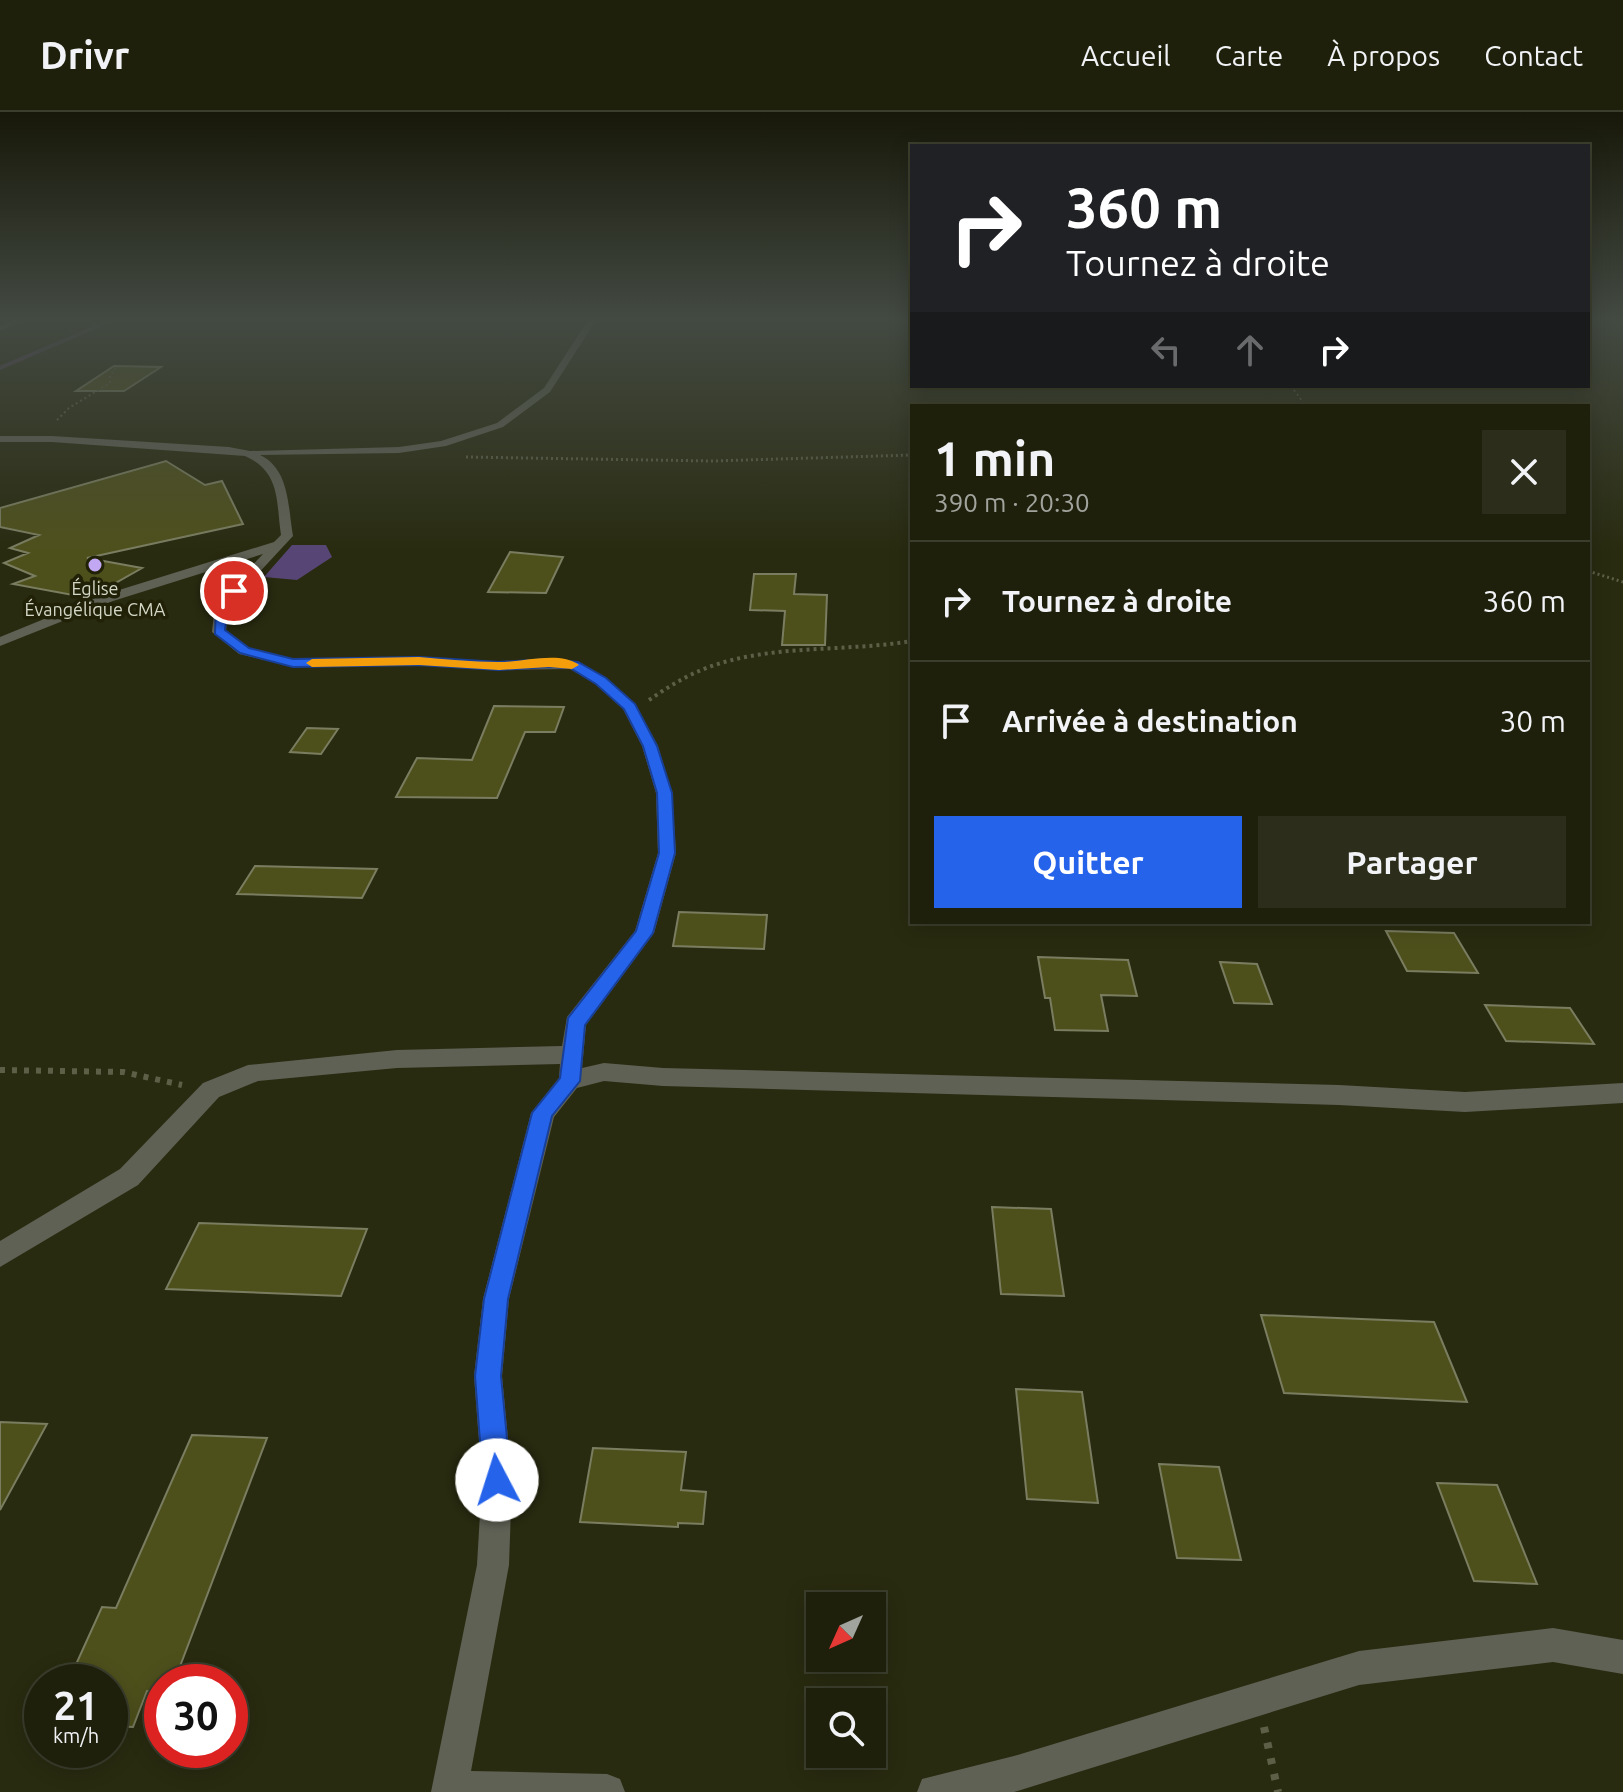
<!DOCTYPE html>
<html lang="fr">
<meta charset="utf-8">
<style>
body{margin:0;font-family:Ubuntu,sans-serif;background:#2c2d1a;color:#f1f3f6;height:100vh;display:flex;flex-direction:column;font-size:30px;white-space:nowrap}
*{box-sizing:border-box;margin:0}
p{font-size:26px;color:#a1a39d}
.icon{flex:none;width:44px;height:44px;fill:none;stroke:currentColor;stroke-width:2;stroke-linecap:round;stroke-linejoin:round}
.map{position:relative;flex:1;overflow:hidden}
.details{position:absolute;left:910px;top:292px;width:680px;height:520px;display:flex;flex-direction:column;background:#1f200c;border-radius:0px;box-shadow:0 4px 20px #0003,0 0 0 2px #3c3e2d}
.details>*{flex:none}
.guide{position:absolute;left:910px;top:32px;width:680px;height:244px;border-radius:0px;box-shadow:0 4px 20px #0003,0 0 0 2px #3c3e2d;background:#202124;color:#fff;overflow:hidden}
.needle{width:52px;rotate:225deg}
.buttons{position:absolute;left:806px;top:1480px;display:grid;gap:16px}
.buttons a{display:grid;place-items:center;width:80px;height:80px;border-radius:0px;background:#1f200c;box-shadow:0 4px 20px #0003,0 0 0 2px #3c3e2d;font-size:40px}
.speed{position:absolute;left:24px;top:1552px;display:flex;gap:16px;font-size:40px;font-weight:700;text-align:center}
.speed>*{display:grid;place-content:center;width:104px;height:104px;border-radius:50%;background:#1f200c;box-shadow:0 4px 20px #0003,0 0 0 2px #3c3e2d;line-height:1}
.speed small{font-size:20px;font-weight:400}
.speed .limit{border:12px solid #d22;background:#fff;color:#111}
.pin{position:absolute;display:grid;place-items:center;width:68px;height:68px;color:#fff;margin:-34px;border:4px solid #fff;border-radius:50%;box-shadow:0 2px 8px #0007}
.me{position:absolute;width:88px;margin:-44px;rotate:355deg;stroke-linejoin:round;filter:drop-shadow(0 0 6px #0008)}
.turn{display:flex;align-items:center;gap:28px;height:168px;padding:0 24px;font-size:36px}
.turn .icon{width:104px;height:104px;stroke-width:2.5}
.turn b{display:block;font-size:56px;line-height:68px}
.lanes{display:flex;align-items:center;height:76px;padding:0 24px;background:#0003;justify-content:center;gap:40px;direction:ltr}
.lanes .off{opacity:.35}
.round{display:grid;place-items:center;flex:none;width:84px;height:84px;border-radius:0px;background:#2c2d1a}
.summary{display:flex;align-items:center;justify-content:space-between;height:136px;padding:0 24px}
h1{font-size:48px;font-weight:700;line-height:60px}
.action{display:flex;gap:16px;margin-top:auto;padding:16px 24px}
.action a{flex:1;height:92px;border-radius:0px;background:#2563eb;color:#fff;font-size:32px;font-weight:700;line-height:92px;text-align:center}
.action a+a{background:#2c2d1a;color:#f1f3f6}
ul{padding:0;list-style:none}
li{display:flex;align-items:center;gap:24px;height:120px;padding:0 24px;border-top:2px solid #3c3e2d}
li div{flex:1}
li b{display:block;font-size:30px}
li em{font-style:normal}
header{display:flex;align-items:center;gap:48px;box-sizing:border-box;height:112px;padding:0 40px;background:#1f200c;border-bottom:2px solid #3c3e2d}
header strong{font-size:38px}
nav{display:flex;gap:44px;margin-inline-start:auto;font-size:28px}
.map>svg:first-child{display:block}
</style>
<header>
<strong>Drivr</strong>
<nav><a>Accueil</a><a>Carte</a><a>À propos</a><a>Contact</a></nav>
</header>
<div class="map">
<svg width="1623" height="1680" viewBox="0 0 1623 1680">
<rect width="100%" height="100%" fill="#292b10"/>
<path fill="#574675" d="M 292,433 L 326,433 L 332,445 L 297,468 L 264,465 Z"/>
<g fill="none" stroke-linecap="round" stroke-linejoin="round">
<path stroke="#51405f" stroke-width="4" d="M 0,256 L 119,205"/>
</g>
<path fill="#4e501c" stroke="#7a7d60" stroke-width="2" d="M 114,254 L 161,255 L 124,279 L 76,279 Z
M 166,349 L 205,373 L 222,369 L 243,412 L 87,446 L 142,456 L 89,486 L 13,472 L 35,464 L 4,451 L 28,441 L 10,436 L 39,423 L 0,415 L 0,396 Z
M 510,440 L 563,445 L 546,481 L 488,480 Z
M 754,462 L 796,462 L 794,482 L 827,483 L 825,533 L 782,533 L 785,499 L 750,498 Z
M 494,594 L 564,595 L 555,620 L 525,620 L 497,686 L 396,685 L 417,646 L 472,648 Z
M 307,616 L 338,617 L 321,642 L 290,640 Z
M 255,754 L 377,757 L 362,786 L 237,782 Z
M 679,800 L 767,803 L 764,837 L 673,834 Z
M 1386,819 L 1454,821 L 1478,861 L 1407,859 Z
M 1038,845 L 1128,848 L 1137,884 L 1101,883 L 1108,919 L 1055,918 L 1050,886 L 1045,886 Z
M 1220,850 L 1257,852 L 1272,892 L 1234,891 Z
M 1485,893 L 1570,896 L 1594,932 L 1506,929 Z
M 992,1095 L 1051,1097 L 1064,1184 L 1001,1182 Z
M 199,1111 L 367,1117 L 341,1184 L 166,1177 Z
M 1261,1203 L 1434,1210 L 1467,1290 L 1284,1281 Z
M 1016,1277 L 1082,1280 L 1098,1391 L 1027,1387 Z
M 0,1310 L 47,1312 L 0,1398 Z
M 192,1323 L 267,1326 L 174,1570 L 162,1570 L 162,1580 L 147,1579 L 133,1615 L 110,1614 L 110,1570 L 68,1570 L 102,1495 L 116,1496 Z
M 593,1336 L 686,1340 L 681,1378 L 706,1380 L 703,1412 L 678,1411 L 678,1415 L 580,1410 Z
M 1159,1352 L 1219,1355 L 1241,1448 L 1177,1446 Z
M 1437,1371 L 1497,1373 L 1537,1472 L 1474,1469 Z"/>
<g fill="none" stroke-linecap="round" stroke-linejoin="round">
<path stroke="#5d5f47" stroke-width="2" stroke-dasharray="2 3" stroke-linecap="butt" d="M 1291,274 L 1306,294
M 57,308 L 69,296 L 110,271 L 110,264 L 116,255"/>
<path stroke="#5d5f47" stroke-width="3" stroke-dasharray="2 3" stroke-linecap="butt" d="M 466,345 L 712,349 L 912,343
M 1588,459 L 1623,470"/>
<path stroke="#5d5f47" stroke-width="4" stroke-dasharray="3 4" stroke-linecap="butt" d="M 649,588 C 668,575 687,563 709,555 C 772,532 846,540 912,529"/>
<path stroke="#5d5f47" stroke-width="6" stroke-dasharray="5 7" stroke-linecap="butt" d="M 0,958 L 123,960 L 182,973"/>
<path stroke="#5d5f47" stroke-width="8" stroke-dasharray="6 10" stroke-linecap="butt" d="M 1264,1615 L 1278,1680"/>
<path fill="#606155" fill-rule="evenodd" d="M 20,205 L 30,205 L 0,219 L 0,214 Z
M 590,205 L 598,205 L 550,280 L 503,315 L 446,334 L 399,341 L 260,343 C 290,357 288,396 293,424 L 229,493 L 226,519 L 249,536 L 293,547 L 419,545 L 499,550 L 573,549 L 606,566 L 635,592 L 658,634 L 672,681 L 676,741 L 654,821 L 586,913 L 582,956 L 604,951 L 663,956 L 1339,973 L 1465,980 L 1623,971 L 1623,991 L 1465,1000 L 1339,993 L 663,974 L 604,969 L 577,976 L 554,1005 L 509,1187 L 502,1264 L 512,1368 L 509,1453 L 471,1659 L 607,1662 L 620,1667 L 625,1680 L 431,1680 L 477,1453 L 482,1368 L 474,1264 L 483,1187 L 531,1001 L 559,966 L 560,952 L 397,956 L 258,969 L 219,985 L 138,1073 L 0,1155 L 0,1129 L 120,1057 L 203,971 L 248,953 L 397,938 L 562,934 L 567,905 L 635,819 L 658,741 L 656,681 L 642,634 L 623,597 L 596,572 L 570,557 L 499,558 L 419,553 L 293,555 L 239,542 L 212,520 L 215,492 L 263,442 L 113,489 L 0,534 L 0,525 L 103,483 L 274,430 L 281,423 C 276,390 281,360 245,344 L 52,330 L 0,330 L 0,324 L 52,324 L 229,335 L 250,339 L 399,335 L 441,329 L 497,311 L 544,276 Z
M 1553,1516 L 1623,1528 L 1623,1562 L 1553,1550 L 1359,1573 L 1014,1680 L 917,1680 L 922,1667 L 1014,1644 L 1359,1539 Z"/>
</g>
<linearGradient id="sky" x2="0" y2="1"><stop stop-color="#171809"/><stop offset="0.47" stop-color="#434a42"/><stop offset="1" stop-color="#434a42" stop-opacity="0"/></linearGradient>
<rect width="1623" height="440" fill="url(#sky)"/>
<path fill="#2563eb" stroke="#184099" stroke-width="2" d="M 234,475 L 240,479 L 228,493 L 225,518 L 249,536 L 293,547 L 419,545 L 499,550 L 549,547 L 578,550 L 606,566 L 635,592 L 657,634 L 672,681 L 675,741 L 653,821 L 585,913 L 580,969 L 552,1004 L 508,1187 L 501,1264 L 511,1368 L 507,1377 L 497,1381 L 487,1377 L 483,1368 L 475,1264 L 484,1187 L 532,1001 L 560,966 L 568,906 L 636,819 L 659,741 L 657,681 L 643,634 L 624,597 L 596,572 L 570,556 L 549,555 L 499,558 L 419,553 L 293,555 L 240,541 L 215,522 L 216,492 Z"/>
<path fill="#f59e0b" d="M 419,545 C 445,547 471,550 497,550 C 521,551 559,538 579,553 L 572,557 L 549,555 L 499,558 L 419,553 L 312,555 L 306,551 L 312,547 Z"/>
<circle fill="#c2a8f3" stroke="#202106" stroke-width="3" cx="95" cy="453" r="8"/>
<g text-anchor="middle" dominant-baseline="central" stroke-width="7" stroke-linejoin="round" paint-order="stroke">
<g font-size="18" fill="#d5d7c7" stroke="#202106">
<text x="95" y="476">Église<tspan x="95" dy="21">Évangélique CMA</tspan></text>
</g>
</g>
</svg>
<div class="buttons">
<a><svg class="needle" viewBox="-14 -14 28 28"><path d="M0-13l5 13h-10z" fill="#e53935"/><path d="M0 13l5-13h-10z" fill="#a1a39d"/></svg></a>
<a><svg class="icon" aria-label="search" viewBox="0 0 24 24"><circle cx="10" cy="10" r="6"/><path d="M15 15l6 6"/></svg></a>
</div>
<div class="speed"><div>21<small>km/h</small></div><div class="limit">30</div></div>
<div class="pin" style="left:234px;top:479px;background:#d93025"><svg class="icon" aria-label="arrive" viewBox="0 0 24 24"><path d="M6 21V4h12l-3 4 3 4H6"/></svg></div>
<svg class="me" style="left:497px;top:1368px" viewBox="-20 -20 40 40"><circle r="19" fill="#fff"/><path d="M0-13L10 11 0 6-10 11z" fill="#2563eb"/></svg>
<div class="guide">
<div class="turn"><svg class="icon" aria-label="right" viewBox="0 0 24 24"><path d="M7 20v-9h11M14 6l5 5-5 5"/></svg><div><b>360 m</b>Tournez à droite</div></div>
<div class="lanes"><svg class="icon off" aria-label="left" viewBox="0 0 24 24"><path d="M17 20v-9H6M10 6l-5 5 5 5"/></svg><svg class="icon off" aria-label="ahead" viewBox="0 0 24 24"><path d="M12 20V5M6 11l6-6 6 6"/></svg><svg class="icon" aria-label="right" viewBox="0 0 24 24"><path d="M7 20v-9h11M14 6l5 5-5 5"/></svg></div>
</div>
<section class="details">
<div class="summary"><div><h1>1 min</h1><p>390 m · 20:30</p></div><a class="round"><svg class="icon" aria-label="close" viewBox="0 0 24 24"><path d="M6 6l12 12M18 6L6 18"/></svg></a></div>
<ul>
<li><svg class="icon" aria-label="right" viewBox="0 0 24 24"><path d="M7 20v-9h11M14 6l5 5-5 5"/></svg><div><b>Tournez à droite</b></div><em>360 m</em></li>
<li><svg class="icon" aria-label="arrive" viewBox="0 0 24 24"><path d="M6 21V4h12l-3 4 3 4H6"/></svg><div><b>Arrivée à destination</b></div><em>30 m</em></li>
</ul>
<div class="action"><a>Quitter</a><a>Partager</a></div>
</section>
</div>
